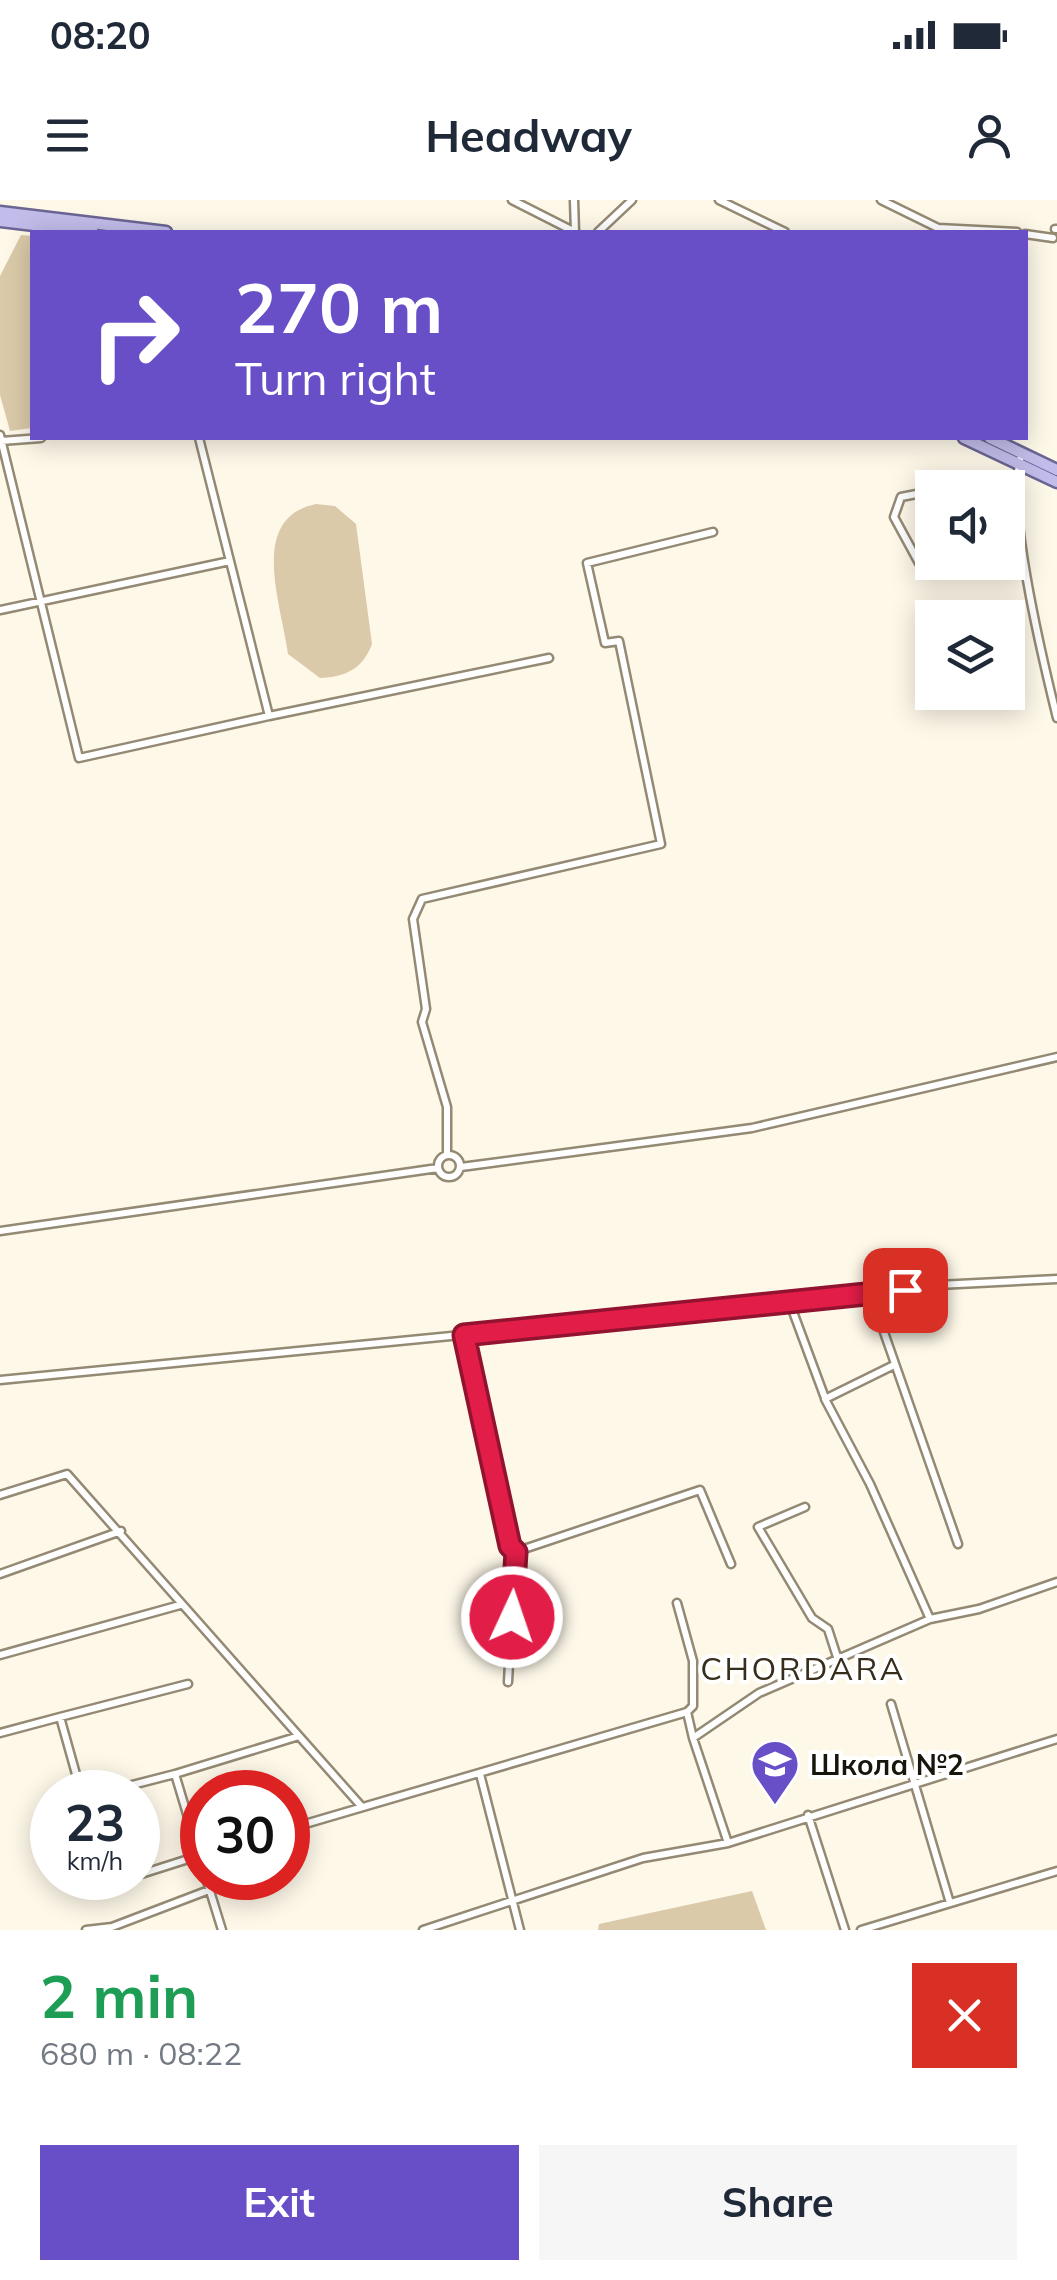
<!DOCTYPE html>
<meta charset="utf-8">
<style>
body{margin:0;font-family:Mulish,sans-serif;background:#f6f6f7;color:#1f2937;height:100vh;display:flex;flex-direction:column;font-size:38px;white-space:nowrap}
*{box-sizing:border-box;margin:0}
p{font-size:32px;color:#747a83}
.icon{flex:none;width:55px;height:55px;fill:none;stroke:currentColor;stroke-width:2;stroke-linecap:round;stroke-linejoin:round}
.map{position:relative;height:1730px;overflow:hidden}
.drawer{display:flex;flex-direction:column;background:#fff;flex:1}
.drawer>*{flex:none}
.top-card{position:absolute;left:30px;top:30px;width:998px;height:210px;border-radius:0px;box-shadow:0 5px 25px #0003;background:#684fc8;color:#fff;overflow:hidden}
.fabs{position:absolute;left:915px;top:270px;display:grid;gap:20px}
.fabs a{display:grid;place-items:center;width:110px;height:110px;border-radius:0px;background:#fff;box-shadow:0 5px 25px #0003;font-size:50px}
.speed{position:absolute;left:30px;top:1570px;display:flex;gap:20px;font-size:50px;font-weight:700;text-align:center}
.speed>*{display:grid;place-content:center;width:130px;height:130px;border-radius:50%;background:#fff;box-shadow:0 5px 25px #0003;line-height:1}
.speed small{font-size:25px;font-weight:400}
.speed .limit{border:15px solid #d22;background:#fff;color:#111}
.pin{position:absolute;display:grid;place-items:center;width:85px;height:85px;color:#fff;margin:-42px;border-radius:20px;box-shadow:0 5px 15px #0006}
.me{position:absolute;width:110px;margin:-55px;rotate:3deg;stroke-linejoin:round;filter:drop-shadow(0 0 8px #0008)}
.turn{display:flex;align-items:center;gap:35px;height:210px;padding:0 40px;font-size:45px}
.turn .icon{width:130px;height:130px;stroke-width:2.5}
.turn b{display:block;font-size:70px;line-height:85px}
.round{display:grid;place-items:center;flex:none;width:105px;height:105px;border-radius:0px;background:#f6f6f7}
.head{display:flex;align-items:center;justify-content:space-between;height:170px;padding:0 40px}
h1{font-size:60px;font-weight:700;line-height:75px;color:#1e9e55}
.cta{display:flex;gap:20px;margin-top:auto;padding:20px 40px}
.cta a{flex:1;height:115px;border-radius:0px;background:#684fc8;color:#fff;font-size:40px;font-weight:700;line-height:115px;text-align:center}
.cta a+a{background:#f6f6f7;color:#1f2937}
.status{display:flex;justify-content:space-between;align-items:center;height:70px;padding:0 50px;background:#fff;direction:ltr}
.status svg{height:28px;fill:currentColor}
header{display:flex;justify-content:space-between;align-items:center;height:130px;padding:0 40px;background:#fff;font-size:45px;font-weight:700}
.map>svg:first-child{display:block}
</style>
<div class="status"><b>08:20</b><svg viewBox="0 0 49 12"><path d="M0 12V9h3v3zM5 12V6h3v6zM10 12V3h3v9zM15 12V0h3v12zM26 1h20v11H26zM47 4h2v5h-2z"/></svg></div>
<header><svg class="icon" aria-label="menu" viewBox="0 0 24 24"><path d="M4 6h16M4 12h16M4 18h16"/></svg>Headway<svg class="icon" aria-label="person" viewBox="0 0 24 24"><circle cx="12" cy="8" r="4"/><path d="M4 21q1-7 8-7t8 7"/></svg></header>
<div class="map">
<svg width="1057" height="1730" viewBox="0 0 1057 1730">
<rect width="100%" height="100%" fill="#fef8e9"/>
<path fill="#dacaa9" d="M 21,35 L 32,36 L 32,228 L 10,231 L 0,195 L 0,76 Z
M 316,304 L 335,306 L 356,324 L 372,444 C 363,469 345,477 320,478 L 288,454 C 281,402 248,318 316,304 Z
M 752,1691 L 766,1730 L 598,1730 L 599,1724 Z"/>
<g fill="none" stroke-linecap="round" stroke-linejoin="round">
<g stroke="#948a74" stroke-width="11">
<path id="street" d="M 512,0 L 575,32
M 574,0 L 575,32
M 719,0 L 785,32
M 881,0 L 938,28 L 1017,32
M 1055,29 L 1057,29
M 598,32 L 632,0
M 1025,34 L 1053,38
M 0,235 L 79,558 L 269,516 L 199,238
M 1,241 L 41,238
M 1022,254 C 1003,299 1044,465 1057,518
M 961,288 L 1015,276
M 932,291 L 901,297 L 894,317 L 919,363 L 936,362
M 0,410 L 230,361
M 269,516 L 549,458
M438 966a11 11 0 1 1 22 0a11 11 0 1 1-22 0Z
M 447,955 L 447,907 L 422,822 L 426,809 L 413,719 L 422,699 L 661,644 L 619,441 L 605,443 L 587,363 L 713,332
M 461,967 L 752,928 L 1057,857
M 0,1031 L 438,968
M 789,1101 L 825,1198
M 464,1135 L 510,1346 L 515,1352 L 508,1482
M 0,1180 L 871,1095
M 0,1295 L 67,1274 L 299,1536
M 805,1307 L 758,1327 L 812,1418 L 828,1429 L 838,1460
M 958,1344 L 871,1095 L 938,1085 L 1057,1079
M 515,1352 L 700,1290 L 731,1364
M 0,1374 L 121,1331
M 677,1403 L 693,1461 L 693,1506 L 687,1512
M 930,1419 L 979,1409 L 1057,1382
M 0,1455 L 180,1405
M 891,1504 L 950,1703
M 0,1533 L 60,1517
M 693,1538 L 728,1643
M 480,1574 L 520,1730
M 81,1592 L 60,1517 L 188,1484
M 105,1592 L 175,1574
M 808,1615 L 845,1730
M 288,1629 L 687,1512 L 693,1538 L 759,1493 L 930,1419 L 870,1284 L 825,1199 L 892,1166
M 202,1664 L 175,1574 L 299,1536 L 362,1607
M 138,1675 L 201,1655
M 206,1678 L 222,1730
M 123,1679 L 129,1678
M 86,1730 L 112,1727 L 209,1690
M 423,1730 L 643,1658 L 728,1643 L 1057,1539
M 861,1730 L 1057,1671"/>
</g>
<g stroke="#6b6593" stroke-width="15">
<path id="primary" d="M 0,12 L 166,32
M 0,21 L 93,32
M 964,238 L 1057,282
M 990,238 L 1057,270"/>
</g>
<use href="#street" stroke="#fff" stroke-width="6"/>
<use href="#primary" stroke="#c1bce9" stroke-width="10"/>
</g>
<g fill="none" stroke-linecap="round" stroke-linejoin="round">
<g stroke="#92132f" stroke-width="25">
<path id="route" d="M 512,1417 L 516,1352 L 510,1346 L 464,1135 L 905,1090"/>
</g>
<use href="#route" stroke="#e11d48" stroke-width="18"/>
</g>
<defs>
<g id="school-pin" transform="scale(2.5)"><path d="M0 17L-7.5 6A9.5 9.5 0 1 1 7.5 6Z" fill="#684fc8" stroke="#fff"/><path d="M0-5L7-2L0 1L-7-2ZM-4 1L0 2.5L4 1V4Q0 6-4 4Z" fill="#fff"/></g>
</defs>
<g fill-rule="evenodd">
<use href="#school-pin" x="775" y="1564"/>
</g>
<g text-anchor="middle" dominant-baseline="central" stroke-width="8" stroke-linejoin="round" paint-order="stroke">
<g font-size="28" font-weight="bold" fill="#18150c" stroke="#fff" text-anchor="start">
<text x="810" y="1564">Школа №2</text>
</g>
<g font-size="32" letter-spacing="2.5" fill="#362d1a" stroke="#fff">
<text x="803" y="1468">CHORDARA</text>
</g>
</g>
</svg>
<div class="fabs">
<a><svg class="icon" aria-label="sound" viewBox="0 0 24 24"><path d="M4 9h4l5-4v14l-5-4H4zM17 9q2 3 0 6"/></svg></a>
<a><svg class="icon" aria-label="layers" viewBox="0 0 24 24"><path d="M12 4l9 5-9 5-9-5zM3 14l9 5 9-5"/></svg></a>
</div>
<div class="speed"><div>23<small>km/h</small></div><div class="limit">30</div></div>
<div class="pin" style="left:905px;top:1090px;background:#d93025"><svg class="icon" aria-label="arrive" viewBox="0 0 24 24"><path d="M6 21V4h12l-3 4 3 4H6"/></svg></div>
<svg class="me" style="left:512px;top:1417px" viewBox="-20 -20 40 40"><circle r="17" fill="#e11d48" stroke="#fff" stroke-width="3"/><path d="M0-11L8 9 0 5-8 9z" fill="#fff"/></svg>
<div class="top-card">
<div class="turn"><svg class="icon" aria-label="right" viewBox="0 0 24 24"><path d="M7 20v-9h11M14 6l5 5-5 5"/></svg><div><b>270 m</b>Turn right</div></div>
</div>
</div>
<section class="drawer">
<div class="head"><div><h1>2 min</h1><p>680 m · 08:22</p></div><a class="round" style="background:#d93025;color:#fff"><svg class="icon" aria-label="close" viewBox="0 0 24 24"><path d="M6 6l12 12M18 6L6 18"/></svg></a></div>
<div class="cta"><a>Exit</a><a>Share</a></div>
</section>
